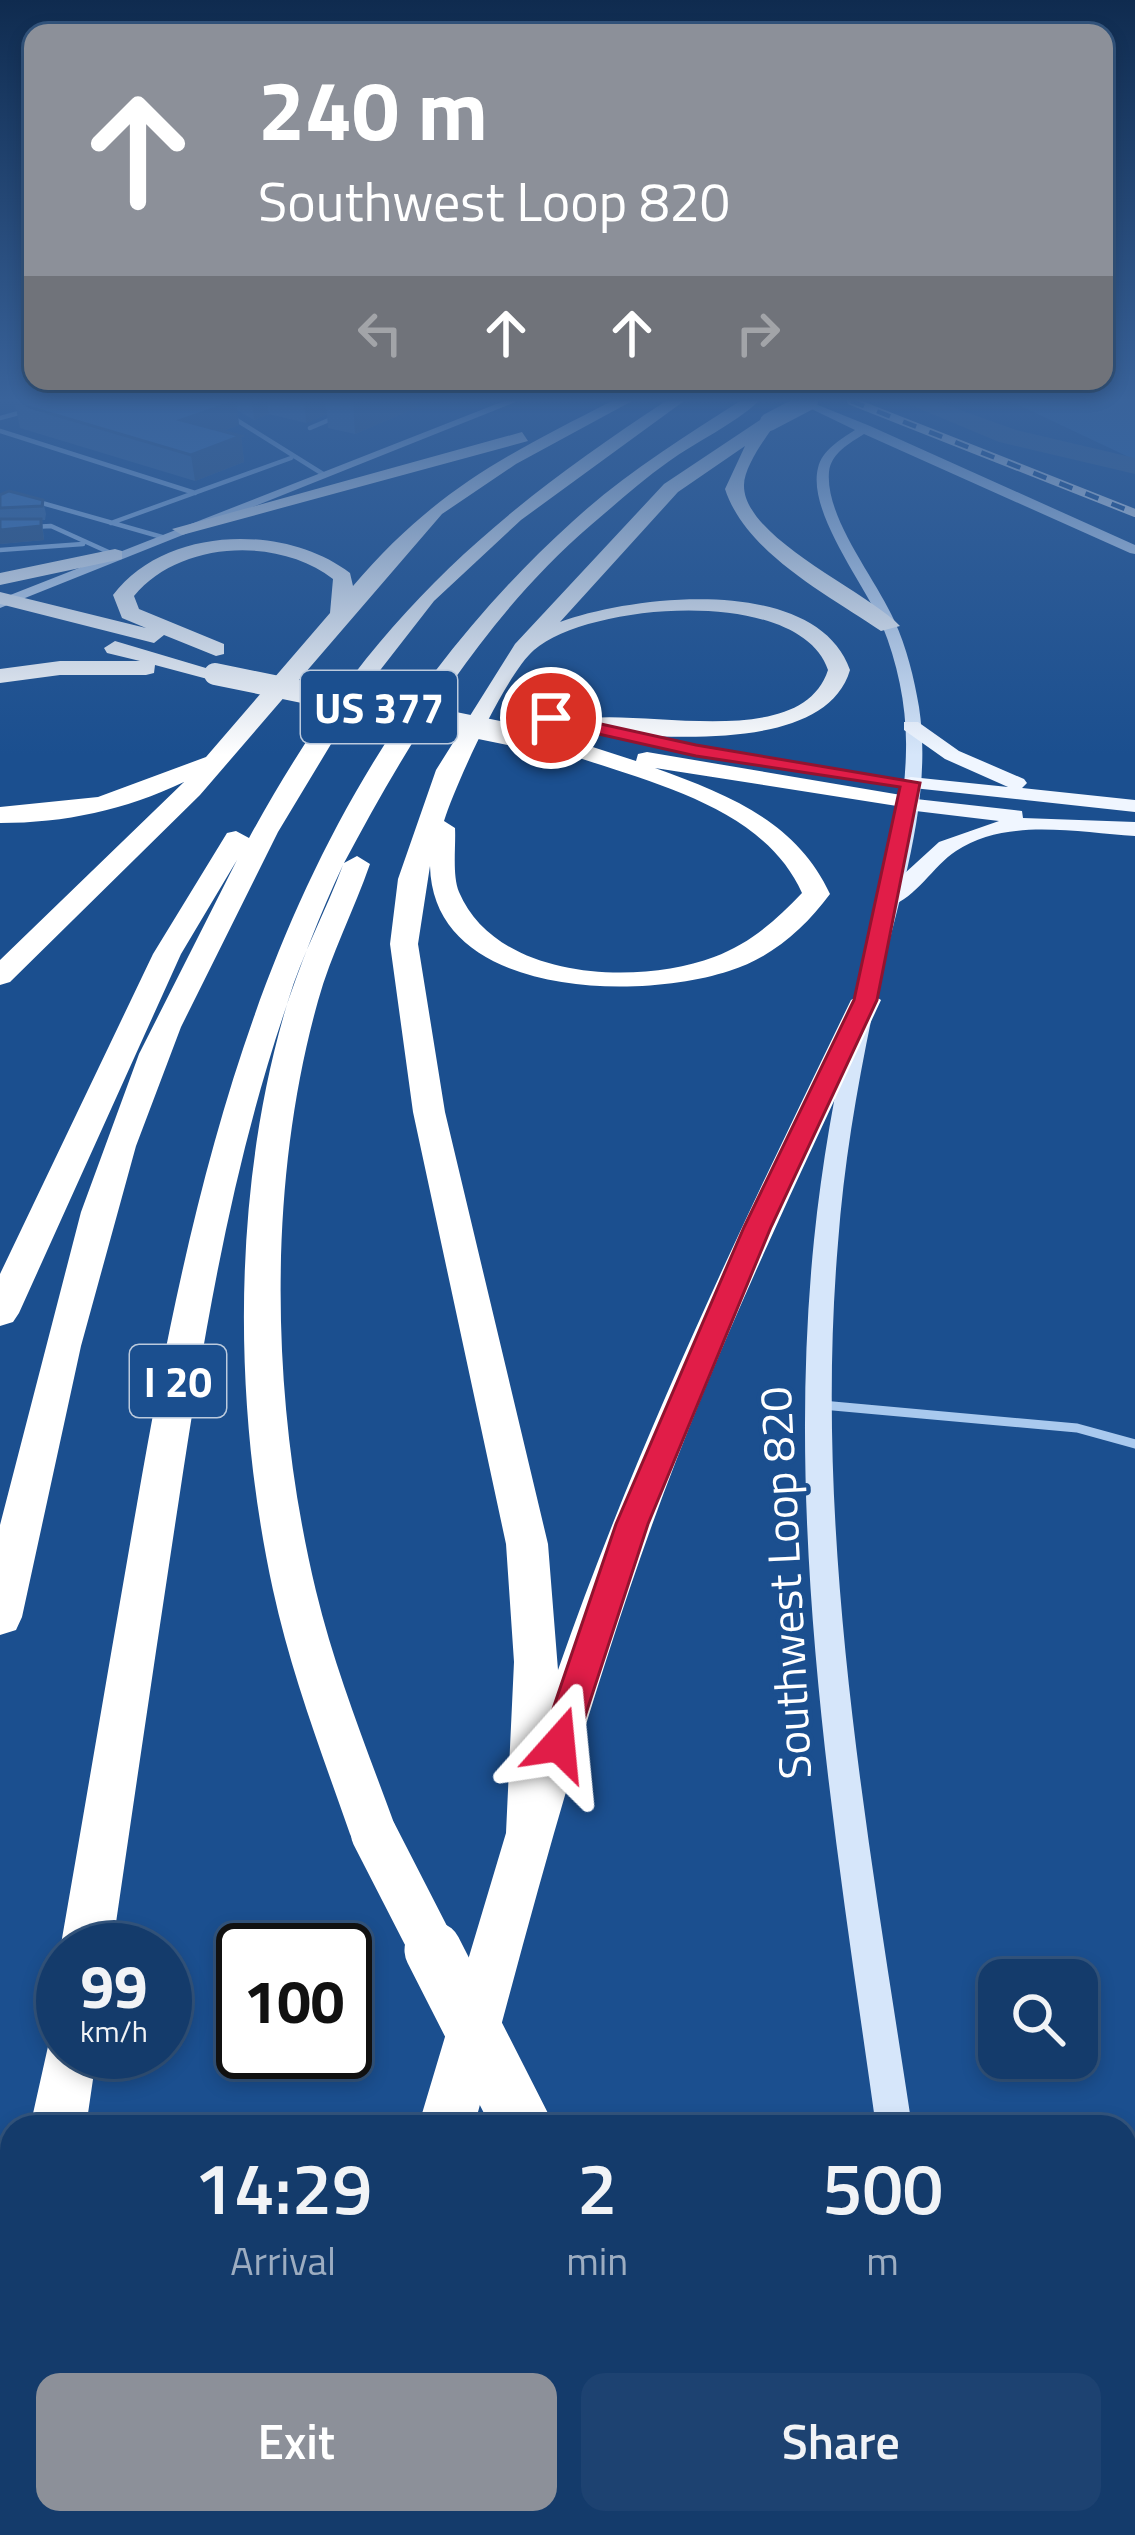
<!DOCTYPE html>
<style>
body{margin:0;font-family:"Titillium Web",sans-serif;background:#1d4271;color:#f1f3f6;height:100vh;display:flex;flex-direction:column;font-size:45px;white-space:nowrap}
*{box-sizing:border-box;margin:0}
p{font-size:39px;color:#9dadc1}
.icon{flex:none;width:66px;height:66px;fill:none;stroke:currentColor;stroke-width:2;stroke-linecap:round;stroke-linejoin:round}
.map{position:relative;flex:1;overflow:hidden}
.sheet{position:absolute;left:0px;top:2115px;width:1137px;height:420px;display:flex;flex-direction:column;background:#143b6b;border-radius:36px 36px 0 0;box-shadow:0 6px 18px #0003,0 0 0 3px #33557e}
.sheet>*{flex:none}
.guide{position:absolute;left:24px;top:24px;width:1089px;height:366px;border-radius:24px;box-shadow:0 6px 18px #0003,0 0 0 3px #33557e;background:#8c9099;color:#fff;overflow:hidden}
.buttons{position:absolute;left:978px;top:1959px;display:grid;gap:24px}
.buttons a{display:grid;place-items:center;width:120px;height:120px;border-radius:24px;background:#143b6b;box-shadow:0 6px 18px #0003,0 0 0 3px #33557e;font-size:60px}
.speed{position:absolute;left:36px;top:1923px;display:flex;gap:24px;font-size:60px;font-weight:700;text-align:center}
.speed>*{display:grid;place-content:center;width:156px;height:156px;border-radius:50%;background:#143b6b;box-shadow:0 6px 18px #0003,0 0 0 3px #33557e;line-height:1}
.speed small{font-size:30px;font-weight:400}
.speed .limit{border:6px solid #111;border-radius:18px;background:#fff;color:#111}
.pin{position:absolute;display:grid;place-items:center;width:102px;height:102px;color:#fff;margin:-51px;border:6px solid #fff;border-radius:50%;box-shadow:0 3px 12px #0007}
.me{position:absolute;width:132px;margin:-66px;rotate:18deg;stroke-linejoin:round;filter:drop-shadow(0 0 9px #0008)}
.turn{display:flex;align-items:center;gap:42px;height:252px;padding:0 36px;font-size:54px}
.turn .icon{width:156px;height:156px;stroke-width:2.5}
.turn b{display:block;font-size:84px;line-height:102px}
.lanes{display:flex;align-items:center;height:114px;padding:0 36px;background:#0003;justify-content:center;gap:60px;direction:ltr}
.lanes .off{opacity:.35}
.eta{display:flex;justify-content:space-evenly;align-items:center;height:204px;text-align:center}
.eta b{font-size:72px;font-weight:600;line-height:84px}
.cta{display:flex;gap:24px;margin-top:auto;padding:24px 36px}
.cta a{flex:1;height:138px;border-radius:24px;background:#8c9099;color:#fff;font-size:48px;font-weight:600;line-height:138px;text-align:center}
.cta a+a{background:#1d4271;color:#f1f3f6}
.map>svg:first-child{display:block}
</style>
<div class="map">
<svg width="1135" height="2535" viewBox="0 0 1135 2535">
<rect width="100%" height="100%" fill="#1b4f8f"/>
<path fill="#2e69ad" d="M 1010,401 L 1135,401 L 1135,460 Z"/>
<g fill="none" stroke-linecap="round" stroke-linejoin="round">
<path fill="#3c6290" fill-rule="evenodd" d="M 901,401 L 935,401 L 1016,430 L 1135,458 L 1135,474 L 999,442 Z"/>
<path stroke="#a9c9ee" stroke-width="4.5" d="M 227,414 L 323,474
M 0,418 L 26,411
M 310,428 L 336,417
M 0,431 L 195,493
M 35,501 L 162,537
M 111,523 L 291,458
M 32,527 L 51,526 L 115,555
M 0,550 L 83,544"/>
<path stroke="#a9c9ee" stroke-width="9" d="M 822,1405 L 1077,1428 L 1135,1444"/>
<path stroke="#a9c9ee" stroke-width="15" d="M 1125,2151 L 1135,2150"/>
<path fill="#d6e6fa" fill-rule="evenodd" d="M 504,401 L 518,401 L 0,608 L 0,599 Z
M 795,401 L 808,401 L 870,426 L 1135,545 L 1135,554 L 1130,553 L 864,434 C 850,443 831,453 829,472 C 825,518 876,579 894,620 C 907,648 914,678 919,707 C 934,805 895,907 875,1002 C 858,1081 844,1162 838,1243 C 813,1539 868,1836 912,2127 L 876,2127 C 835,1835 784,1536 814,1240 C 823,1153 839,1066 860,981 C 878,906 905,828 906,750 C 907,708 898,664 882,625 C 865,585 807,512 818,468 C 822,450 841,439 855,430 Z
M 934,2523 L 976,2523 L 979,2535 L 935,2535 Z"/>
<path fill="#f0f6ff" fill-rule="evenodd" d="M 904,722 L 918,722 L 959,751 L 1024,779 L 1027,783 L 1022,788 L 1135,800 L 1135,812 L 904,787 L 904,779 L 911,777 L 1008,787 L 945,759 L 904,730 Z
M 907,798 L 1014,810 L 1022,811 L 1023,818 L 1135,822 L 1135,836 C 1078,833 1007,817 956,851 C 933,866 916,898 890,906 L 882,904 L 882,894 L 939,842 L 999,821 L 899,809 L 896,804 Z"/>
<path fill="#fff" fill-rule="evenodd" d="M 612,401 L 632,401 L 516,464 L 442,514 L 200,795 L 10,982 L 0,985 L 0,960 L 184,782 C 125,810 65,823 0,823 L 0,807 L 98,797 L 206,757 L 330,613 L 333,579 C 278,536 179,541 134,596 L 139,609 L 224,644 L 224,654 L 216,656 L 164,635 L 154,643 L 0,604 L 0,592 L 146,628 L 122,618 L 113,595 C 165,526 284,523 350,573 L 353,586 C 434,491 504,456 612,401 Z
M 666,401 L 684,401 L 521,520 L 434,601 L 360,696 L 278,832 L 181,1027 L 136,1146 L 81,1346 L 22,1617 L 16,1630 L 0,1635 L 0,1525 L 81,1212 L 139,1054 L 237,860 L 181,954 L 19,1313 L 13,1322 L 0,1326 L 0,1274 L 153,954 L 227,833 L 236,831 L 249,838 C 361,633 472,528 666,401 Z
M 740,401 L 759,401 C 733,425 697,441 668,462 C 641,481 616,504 591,525 C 484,617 409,741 344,863 L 357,856 L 370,864 C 354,910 331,954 318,1001 C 266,1187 271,1404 316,1591 C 336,1674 369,1754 398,1834 L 391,1850 L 374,1857 L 357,1850 L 350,1834 C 322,1754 291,1673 273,1590 C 232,1402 232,1185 288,1001 C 302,954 326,911 343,865 C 249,1066 212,1281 179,1499 C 156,1649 134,1800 112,1950 L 63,1950 L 63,1956 L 60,1950 C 86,1801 111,1652 137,1504 C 201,1136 283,784 572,522 C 623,475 682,438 740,401 Z
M 763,418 L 777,422 C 768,434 744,466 744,485 C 743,538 867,591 900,626 L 881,631 C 828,595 746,553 725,489 L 745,446 L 678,492 L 560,622 C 634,595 816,574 850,670 C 825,756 654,736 585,732 L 577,730 L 577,720 C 637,706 801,754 828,670 C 800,586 590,602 534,650 C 506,674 456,783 444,821 L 455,828 C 456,847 452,875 459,892 C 496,980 637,986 714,957 C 751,943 775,921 802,893 C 763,805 646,782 562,752 L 559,747 L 571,740 L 636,761 L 638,754 L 647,752 L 907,796 L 920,804 L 916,809 L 655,768 C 727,794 796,821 830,894 C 804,929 771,958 729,971 C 637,1001 433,998 430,866 L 418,944 L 445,1112 L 548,1544 L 558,1670 C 639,1438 744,1220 851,1000 L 866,991 L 881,1000 C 801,1173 717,1345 652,1525 C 581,1722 528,1925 474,2127 L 418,2127 L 506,1833 L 514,1662 L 506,1544 L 413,1112 L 390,944 L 398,879 L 436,770 L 515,644 L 664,484 Z
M 522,432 L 528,441 L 182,535 L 172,529 Z
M 115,549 L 122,551 L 122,559 L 0,585 L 0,573 Z
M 115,641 L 226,674 L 215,681 L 155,665 L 154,673 L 146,675 L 60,675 L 0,683 L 0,669 L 60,661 L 140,661 L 107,653 L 104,648 Z
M 63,2028 L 63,2052 L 97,2052 L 86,2127 L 30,2127 L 51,2033 Z
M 12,2384 L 12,2518 L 0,2523 L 0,2389 Z
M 305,2523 L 369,2523 L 366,2535 L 302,2535 Z
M 711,2523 L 777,2523 L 782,2535 L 716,2535 Z"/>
<g stroke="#fff" stroke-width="8">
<path id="rail" d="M 851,401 L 1135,513"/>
</g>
<use href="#rail" stroke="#1b4f8f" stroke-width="4.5" stroke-dasharray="14" stroke-linecap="butt"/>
<path stroke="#fff" stroke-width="18" d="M 769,422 L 809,401"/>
<path stroke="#fff" stroke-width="22" d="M 215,674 L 543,741"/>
<path stroke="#fff" stroke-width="46" d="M 374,1834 L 435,1953"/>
<path stroke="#fff" stroke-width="57" d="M 433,1950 L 523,2127"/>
</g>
<path fill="#3a679d" d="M 23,401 L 418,401 L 418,407 L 355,434 L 328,428 L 327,414 L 306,423 L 269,414 L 254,420 L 237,410 L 239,425 L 222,431 L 241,436 L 244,462 L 195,481 L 20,428 L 15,403 Z
M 0,495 L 43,500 L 46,514 L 45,520 L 42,520 L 44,540 L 0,544 Z"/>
<path fill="#305480" d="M 236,401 L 239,425 L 185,445 L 181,420 Z
M 252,401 L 267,401 L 269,414 L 254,420 Z
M 304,401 L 325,401 L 327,414 L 306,423 Z
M 353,401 L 418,401 L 418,407 L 355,434 Z
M 241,436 L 244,462 L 195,481 L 191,455 Z
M 41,519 L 44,540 L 0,544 L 0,530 Z"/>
<path fill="#4478b7" stroke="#305480" stroke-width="3" d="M 23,401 L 236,401 L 181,420 L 241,436 L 191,455 L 15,403 Z
M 9,491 L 43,500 L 42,506 L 0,508 L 0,495 Z
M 0,519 L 41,519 L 41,526 L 0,530 Z"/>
<linearGradient id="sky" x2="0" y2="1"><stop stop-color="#0f2b4f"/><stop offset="0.53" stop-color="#39639b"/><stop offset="1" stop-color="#39639b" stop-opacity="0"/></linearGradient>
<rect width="1135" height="755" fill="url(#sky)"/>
<path fill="#e11d48" stroke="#92132f" stroke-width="3" d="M 551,713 L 696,745 L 920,783 L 877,1000 L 771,1227 L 648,1524 L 576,1744 L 571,1755 L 559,1759 L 546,1755 L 541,1744 L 616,1524 L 744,1227 L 854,1000 L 900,787 L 696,756 L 545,722 L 542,718 Z"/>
<g text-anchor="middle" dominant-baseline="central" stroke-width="9" stroke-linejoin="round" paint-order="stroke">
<g fill="#1b4f8f" stroke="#bbcadd" stroke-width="3">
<rect x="301" y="671" width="156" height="72" rx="9"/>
<rect x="130" y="1345" width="96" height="72" rx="9"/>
</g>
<g font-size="42" font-weight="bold" fill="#fff">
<text x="379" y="707">US 377</text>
<text x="178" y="1381">I 20</text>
</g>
<g font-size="45" fill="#fff" stroke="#1b4f8f">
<text transform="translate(784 1583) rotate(-93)">Southwest Loop 820</text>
</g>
</g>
</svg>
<div class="buttons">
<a><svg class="icon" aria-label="search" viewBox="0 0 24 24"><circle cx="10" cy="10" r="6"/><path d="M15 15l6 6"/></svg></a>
</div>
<div class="speed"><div>99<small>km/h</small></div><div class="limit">100</div></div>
<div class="pin" style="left:551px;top:718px;background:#d93025"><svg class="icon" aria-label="arrive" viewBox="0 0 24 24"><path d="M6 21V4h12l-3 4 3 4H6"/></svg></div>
<svg class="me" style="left:559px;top:1744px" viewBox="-20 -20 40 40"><path d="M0-17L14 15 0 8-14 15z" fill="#e11d48" stroke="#fff" stroke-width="4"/></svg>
<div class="guide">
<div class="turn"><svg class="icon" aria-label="ahead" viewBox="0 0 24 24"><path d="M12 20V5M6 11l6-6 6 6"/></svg><div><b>240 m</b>Southwest Loop 820</div></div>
<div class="lanes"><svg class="icon off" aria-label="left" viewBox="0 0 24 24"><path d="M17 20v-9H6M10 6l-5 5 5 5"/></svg><svg class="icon" aria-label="ahead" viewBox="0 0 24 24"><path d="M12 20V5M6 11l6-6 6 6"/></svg><svg class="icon" aria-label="ahead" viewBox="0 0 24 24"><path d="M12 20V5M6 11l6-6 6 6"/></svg><svg class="icon off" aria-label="right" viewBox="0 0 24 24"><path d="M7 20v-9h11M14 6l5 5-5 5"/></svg></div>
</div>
<section class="sheet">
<div class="eta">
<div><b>14:29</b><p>Arrival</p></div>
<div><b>2</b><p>min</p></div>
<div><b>500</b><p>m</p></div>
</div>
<div class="cta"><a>Exit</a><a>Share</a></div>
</section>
</div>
